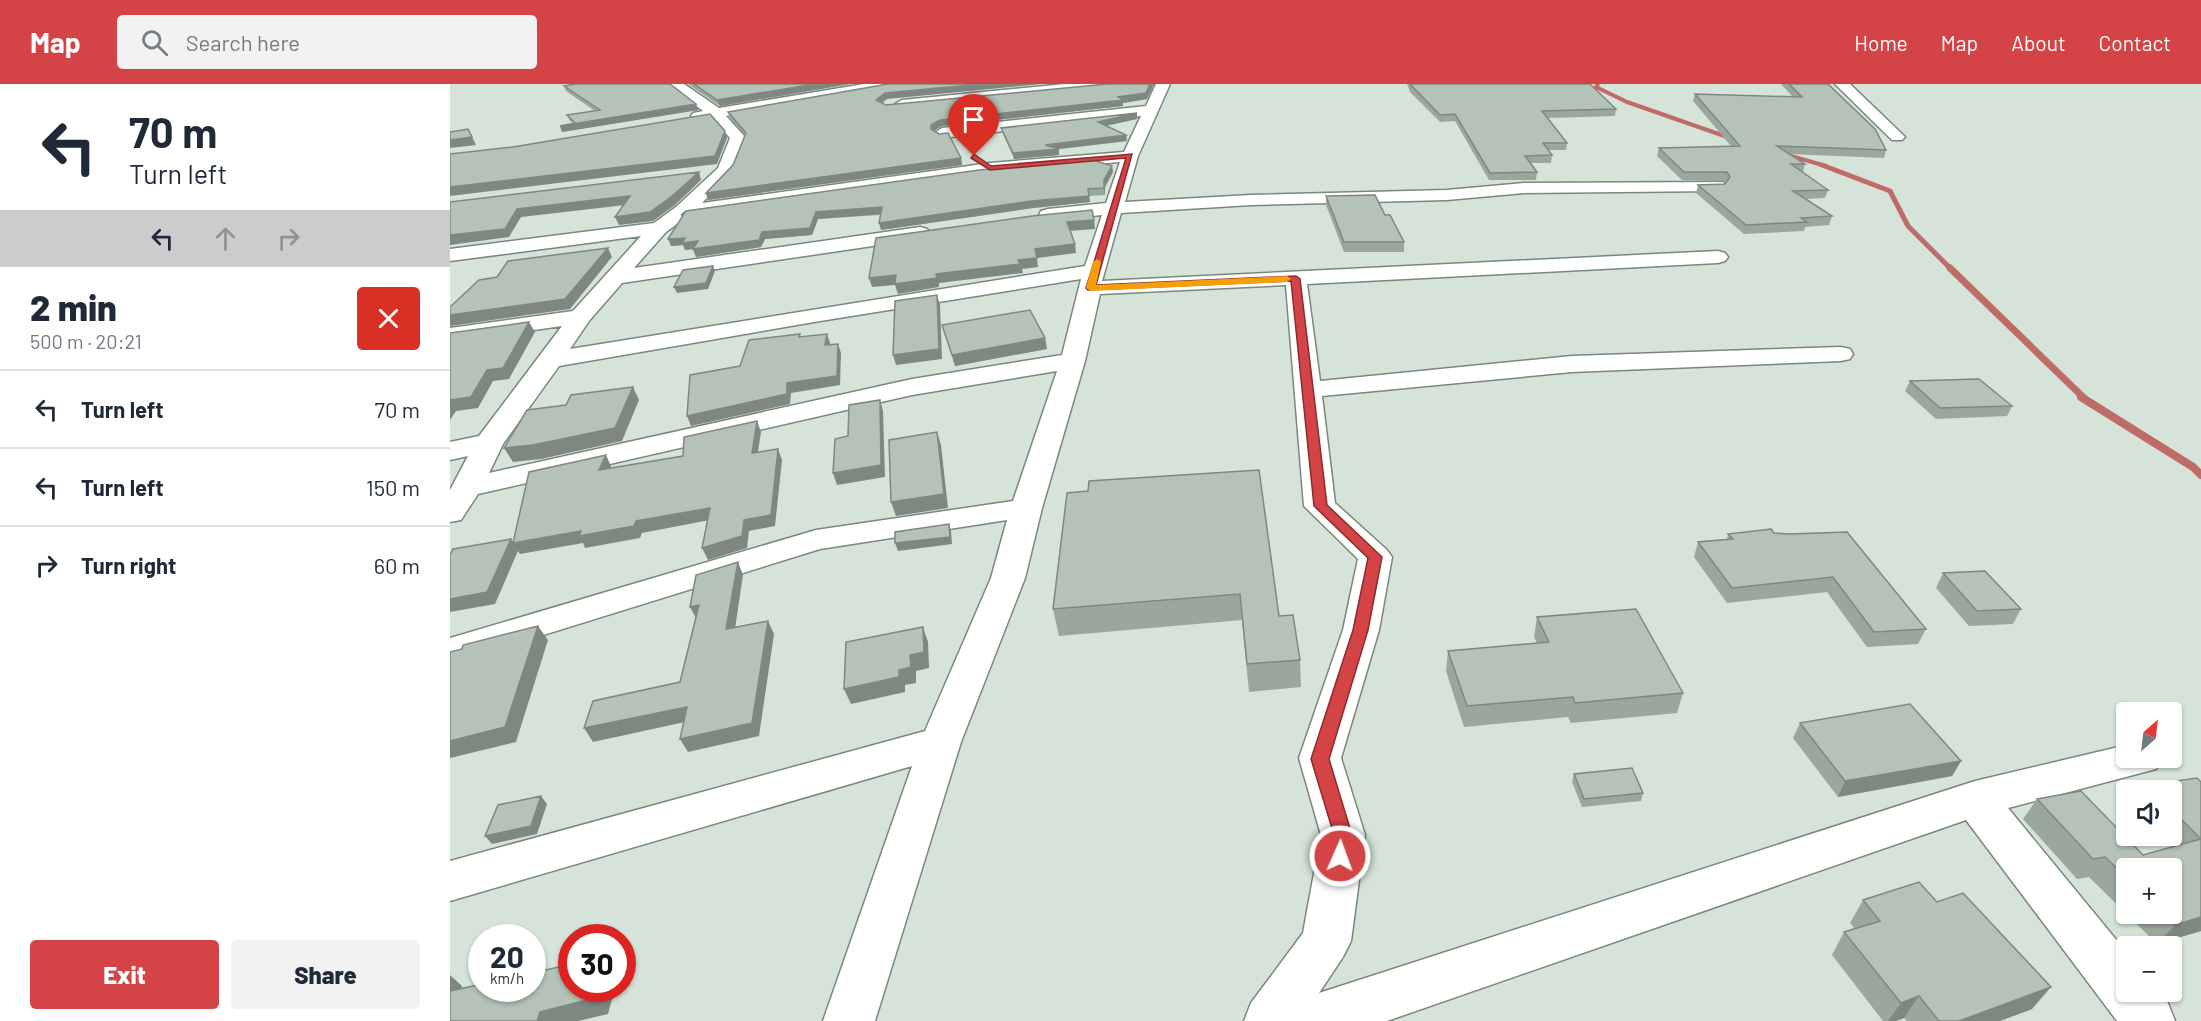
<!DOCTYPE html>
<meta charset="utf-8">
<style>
body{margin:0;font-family:Barlow,sans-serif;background:#f2f2f3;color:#1f2937;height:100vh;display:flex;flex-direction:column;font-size:22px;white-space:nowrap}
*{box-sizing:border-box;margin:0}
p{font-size:20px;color:#747a83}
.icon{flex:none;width:33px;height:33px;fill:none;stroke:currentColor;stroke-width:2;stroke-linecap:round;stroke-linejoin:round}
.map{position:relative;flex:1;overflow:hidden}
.drawer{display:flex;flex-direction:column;background:#fff;width:450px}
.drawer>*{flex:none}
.top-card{background:#fff;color:#1f2937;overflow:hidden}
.needle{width:39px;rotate:28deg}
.fabs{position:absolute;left:1666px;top:618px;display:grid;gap:12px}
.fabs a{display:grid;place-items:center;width:66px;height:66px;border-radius:6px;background:#fff;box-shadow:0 2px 4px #0004;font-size:30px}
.speed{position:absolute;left:18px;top:840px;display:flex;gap:12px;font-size:30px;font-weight:700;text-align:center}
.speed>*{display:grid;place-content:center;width:78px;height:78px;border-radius:50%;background:#fff;box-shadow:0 2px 4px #0004;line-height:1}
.speed small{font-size:15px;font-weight:400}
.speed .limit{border:9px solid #d22;background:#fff;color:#111}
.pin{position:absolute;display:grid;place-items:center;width:51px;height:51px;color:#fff;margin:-62px -26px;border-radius:50% 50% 50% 0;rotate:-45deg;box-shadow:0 0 6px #0007}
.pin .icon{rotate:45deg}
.me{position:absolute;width:66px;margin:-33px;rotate:2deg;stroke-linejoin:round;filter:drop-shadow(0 0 4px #0008)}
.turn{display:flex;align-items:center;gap:21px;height:126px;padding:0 30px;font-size:27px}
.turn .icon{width:78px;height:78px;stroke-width:2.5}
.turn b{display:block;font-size:42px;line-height:51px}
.lanes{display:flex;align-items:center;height:57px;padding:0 30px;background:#0003;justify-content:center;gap:30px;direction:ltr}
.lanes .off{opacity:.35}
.round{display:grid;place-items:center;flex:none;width:63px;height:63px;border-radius:6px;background:#f2f2f3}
.summary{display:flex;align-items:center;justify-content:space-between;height:102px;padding:0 30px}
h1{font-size:36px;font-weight:800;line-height:45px}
.cta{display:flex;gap:12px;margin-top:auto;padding:12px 30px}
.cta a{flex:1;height:69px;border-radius:6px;background:#d44447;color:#fff;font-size:24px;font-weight:800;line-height:69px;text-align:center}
.cta a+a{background:#f2f2f3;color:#1f2937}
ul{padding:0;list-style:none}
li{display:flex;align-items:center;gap:18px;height:78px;padding:0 30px;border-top:2px solid #e0e1e3}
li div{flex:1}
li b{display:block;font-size:22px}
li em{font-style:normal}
header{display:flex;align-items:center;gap:36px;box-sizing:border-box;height:84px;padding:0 30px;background:#d44447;color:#fff}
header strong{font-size:28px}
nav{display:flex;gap:33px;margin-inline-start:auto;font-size:21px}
.search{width:420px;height:54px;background:#f2f2f3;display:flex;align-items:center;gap:15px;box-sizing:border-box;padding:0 21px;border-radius:6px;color:#747a83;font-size:22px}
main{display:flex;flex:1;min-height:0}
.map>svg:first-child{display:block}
</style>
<header>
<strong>Map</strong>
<div class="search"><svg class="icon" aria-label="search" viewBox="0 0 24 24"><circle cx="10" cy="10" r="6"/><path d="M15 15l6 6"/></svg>Search here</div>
<nav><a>Home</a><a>Map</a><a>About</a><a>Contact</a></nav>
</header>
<main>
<section class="drawer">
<div class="top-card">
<div class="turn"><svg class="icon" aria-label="left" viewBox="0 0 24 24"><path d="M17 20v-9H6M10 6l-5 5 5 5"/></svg><div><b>70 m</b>Turn left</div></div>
<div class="lanes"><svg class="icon" aria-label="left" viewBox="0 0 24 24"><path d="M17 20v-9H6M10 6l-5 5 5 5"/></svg><svg class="icon off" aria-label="ahead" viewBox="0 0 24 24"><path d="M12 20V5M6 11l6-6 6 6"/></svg><svg class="icon off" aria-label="right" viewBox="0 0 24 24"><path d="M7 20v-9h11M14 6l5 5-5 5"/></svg></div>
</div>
<div class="summary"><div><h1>2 min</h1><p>500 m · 20:21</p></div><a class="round" style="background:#d93025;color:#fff"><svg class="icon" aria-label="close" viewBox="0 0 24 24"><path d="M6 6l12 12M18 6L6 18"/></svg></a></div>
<ul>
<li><svg class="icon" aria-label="left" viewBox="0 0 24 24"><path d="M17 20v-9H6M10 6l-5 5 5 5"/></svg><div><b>Turn left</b></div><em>70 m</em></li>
<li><svg class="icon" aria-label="left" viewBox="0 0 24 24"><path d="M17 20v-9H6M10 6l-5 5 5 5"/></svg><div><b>Turn left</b></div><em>150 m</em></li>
<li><svg class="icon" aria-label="right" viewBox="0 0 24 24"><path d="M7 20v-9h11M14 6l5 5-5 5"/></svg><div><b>Turn right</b></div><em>60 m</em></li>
</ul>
<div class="cta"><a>Exit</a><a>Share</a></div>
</section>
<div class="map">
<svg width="1751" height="937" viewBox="0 0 1751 937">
<rect width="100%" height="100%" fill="#d5e3d8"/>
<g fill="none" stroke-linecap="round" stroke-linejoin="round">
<path stroke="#bf6c68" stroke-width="4" d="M 1148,0 L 1146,3 L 1177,18 L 1283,55
M 1334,70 L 1376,82"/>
<path stroke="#bf6c68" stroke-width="5" d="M 1372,81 L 1440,107 L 1458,142 L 1501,185"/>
<path stroke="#bf6c68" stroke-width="7" d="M 1500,184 L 1634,314"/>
<path stroke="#bf6c68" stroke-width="8" d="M 1631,313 L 1743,383 L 1751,391"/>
<g stroke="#7a877d" stroke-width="3">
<path id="minor" d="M 218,0 L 234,0 L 269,24 L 414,0 L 445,0 L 438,4 L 276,32 L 296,54 L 284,86 L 252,119 L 540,79 L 674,68 L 691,32 L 492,54 L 484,49 L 492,44 L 696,22 L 706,0 L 720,0 L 688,72 L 675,118 L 801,111 L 997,106 L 1074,99 L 1273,98 L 1276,102 L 1273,106 L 1267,107 L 1074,109 L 997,116 L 801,121 L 671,129 L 652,197 L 1268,167 L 1275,169 L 1278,173 L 1275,177 L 1268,179 L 857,200 L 870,297 L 1122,272 L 1391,263 L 1400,265 L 1403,270 L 1400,275 L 1391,277 L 1122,288 L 872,312 L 885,419 L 937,466 L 942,473 L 929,546 L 891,674 L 915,751 L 901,857 L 893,873 L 869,909 L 1525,697 L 1677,661 L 1677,674 L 1712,674 L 1706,685 L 1558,724 L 1677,869 L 1677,908 L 1708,908 L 1718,919 L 1725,937 L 1667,937 L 1516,736 L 937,937 L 794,937 L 801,919 L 853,849 L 871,751 L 849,674 L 893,546 L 908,475 L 854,422 L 836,201 L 650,210 L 635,277 L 592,424 L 575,494 L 511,658 L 425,937 L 373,937 L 462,682 L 0,817 L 0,777 L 475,647 L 541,494 L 557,436 L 370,465 L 0,580 L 0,554 L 366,446 L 563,417 L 607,287 L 462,311 L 28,410 L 11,436 L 0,438 L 0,406 L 18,372 L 0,376 L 0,358 L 29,352 L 112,242 L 0,258 L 0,244 L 123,227 L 191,152 L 0,177 L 0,165 L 204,139 L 226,123 L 268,84 L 280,54 L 262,34 L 243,35 L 241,32 L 243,29 L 253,27 ZM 670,78 L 656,119 L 598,125 L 591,127 L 589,131 L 591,135 L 598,137 L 652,131 L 635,182 L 120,265 L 139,237 L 172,199 L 470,155 L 477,153 L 480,149 L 477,145 L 470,143 L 184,184 L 216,148 L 238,132 L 540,89 ZM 631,195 L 612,271 L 462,295 L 39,389 L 53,360 L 109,282 L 364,238 Z
M 615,0 L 663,0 L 656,4 L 452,24 L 445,20 L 452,16 Z
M 1385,0 L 1400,0 L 1452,50 L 1455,53 L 1452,56 L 1442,56 Z"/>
</g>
<use href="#minor" fill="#fff" fill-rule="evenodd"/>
</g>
<path fill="#9ba79d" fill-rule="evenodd" d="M 238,0 L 400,0 L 270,22 Z
M 657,0 L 704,0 L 697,15 L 673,19 L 673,22 L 492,42 L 484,46 L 511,74 L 512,81 L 258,116 L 256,109 L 283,81 L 295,51 L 280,34 L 278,28 L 437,15 L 432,19 L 436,21 Z
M 957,0 L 1140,0 L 1166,25 L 1165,32 L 1098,34 L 1117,59 L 1116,66 L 1098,66 L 1102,71 L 1101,79 L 1081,79 L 1087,88 L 1086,96 L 1039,96 L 1005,37 L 990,38 L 960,8 Z
M 1331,0 L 1378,0 L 1436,66 L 1434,74 L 1340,70 L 1355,80 L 1353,88 L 1378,106 L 1375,114 L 1355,115 L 1382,132 L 1379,141 L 1355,143 L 1354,147 L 1294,150 L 1246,109 L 1248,101 L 1275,100 L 1276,99 L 1275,97 L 1232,96 L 1207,72 L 1209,64 L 1281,62 L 1243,17 L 1245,10 L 1343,13 Z
M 114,2 L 246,20 L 248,26 L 112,48 L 123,39 L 120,37 L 117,31 L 145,27 L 116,7 Z
M 687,35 L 656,42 L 676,51 L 677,57 L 609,65 L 609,71 L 564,75 L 553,50 L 551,44 Z
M 662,82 L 663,88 L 655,103 L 655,111 L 639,112 L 640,118 L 583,124 L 431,146 L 430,131 L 368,135 L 362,151 L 315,155 L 311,163 L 246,173 L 243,165 L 235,166 L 233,161 L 221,162 L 232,133 L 231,131 Z
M 876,112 L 935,131 L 954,158 L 954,168 L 894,168 L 876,121 Z
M 492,241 L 595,254 L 597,265 L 505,282 Z
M 1460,297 L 1562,322 L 1557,332 L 1486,335 L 1455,307 Z
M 617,409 L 829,532 L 850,576 L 851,603 L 799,608 L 792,536 L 609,552 L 603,525 Z
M 1324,449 L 1476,545 L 1468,560 L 1417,563 L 1377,508 L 1277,519 L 1244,473 L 1248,458 L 1277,455 L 1278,450 Z
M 1493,489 L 1571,525 L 1563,540 L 1519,542 L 1486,504 Z
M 1087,533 L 1233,609 L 1227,629 L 1121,639 L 1118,633 L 1014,643 L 996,587 L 998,567 L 1087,559 L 1084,553 Z
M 1350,639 L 1511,677 L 1502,692 L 1388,713 L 1343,654 Z
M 1124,690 L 1193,709 L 1191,717 L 1132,723 L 1122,698 Z
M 1751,698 L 1751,847 L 1707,860 L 1639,793 L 1627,795 L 1573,735 L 1587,715 L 1693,771 L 1722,763 L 1711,752 L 1722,752 L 1722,706 L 1694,706 L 1698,701 ZM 1677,784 L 1722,830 L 1677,830 Z
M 1413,816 L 1582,925 L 1550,937 L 1457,937 L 1454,934 L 1446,937 L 1433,937 L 1382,871 L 1394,848 L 1405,845 L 1400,839 Z"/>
<path fill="#7e8880" d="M 365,0 L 400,0 L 270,22 L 267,16 Z
M 531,0 L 591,0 L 437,15 L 428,22 L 426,16 L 435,9 Z
M 700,0 L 704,0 L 697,15 L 673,19 L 673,22 L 492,42 L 483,47 L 481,45 L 481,41 L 490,36 L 668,13 Z
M 246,20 L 248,26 L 112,48 L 110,42 Z
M 687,29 L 687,35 L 649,43 L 648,38 Z
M 275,47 L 277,54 L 267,80 L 0,112 L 0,103 Z
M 676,51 L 677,57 L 609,65 L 609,71 L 564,75 L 563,69 L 595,61 Z
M 22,53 L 26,61 L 0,64 L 0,56 Z
M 511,74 L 512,81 L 258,116 L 256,109 Z
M 662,82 L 663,88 L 655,103 L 655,111 L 654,104 L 654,96 Z
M 249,88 L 251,96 L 225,121 L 203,137 L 169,141 L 165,133 Z
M 180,112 L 184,120 L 71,133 L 59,153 L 0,161 L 0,151 L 67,125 Z
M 639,112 L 640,118 L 583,124 L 431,146 L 429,139 L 582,117 Z
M 432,123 L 433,130 L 368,135 L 362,151 L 315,155 L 311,163 L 246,173 L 243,165 L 235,166 L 233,161 L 221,162 L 218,155 L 312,148 L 366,128 Z
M 644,136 L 645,145 L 618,147 L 617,138 Z
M 625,160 L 626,169 L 587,174 L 588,183 L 572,185 L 573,189 L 489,199 L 489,203 L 448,210 L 445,201 L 422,203 L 419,194 L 446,191 L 486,190 L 568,176 L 585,165 Z
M 158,164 L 162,173 L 120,225 L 0,242 L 0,231 Z
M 263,182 L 265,187 L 258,205 L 227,209 L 224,203 Z
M 487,211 L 490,220 L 492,275 L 446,281 L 443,271 Z
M 79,238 L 85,248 L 59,295 L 43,297 L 28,324 L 6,327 L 0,336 L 0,316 L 37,286 Z
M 377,250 L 380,259 L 378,271 L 375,261 Z
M 595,254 L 597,265 L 505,282 L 502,271 Z
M 388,260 L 391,269 L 390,301 L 341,309 L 340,320 L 241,342 L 237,332 L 337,299 Z
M 183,303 L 189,316 L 172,357 L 91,375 L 63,378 L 54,364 Z
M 430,316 L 433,327 L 435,393 L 387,401 L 383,389 Z
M 307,337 L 311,348 L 306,380 L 302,369 Z
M 487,348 L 491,361 L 498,424 L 446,432 L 441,418 Z
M 328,365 L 332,376 L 325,442 L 299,447 L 297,464 L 258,476 L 252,464 L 294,436 Z
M 156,371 L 161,382 L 155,397 L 149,386 Z
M 260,424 L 265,435 L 192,449 L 190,454 L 135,464 L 133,459 L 70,470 L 68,467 L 45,520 L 0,528 L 0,515 L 61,455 L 64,459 Z
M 499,440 L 501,447 L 502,460 L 448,467 L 445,459 Z
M 288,478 L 293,491 L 283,558 L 276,545 Z
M 249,521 L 247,536 L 240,523 Z
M 318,537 L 324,550 L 309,652 L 238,668 L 230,655 Z
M 88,542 L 98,556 L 66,658 L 0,674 L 0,656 Z
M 473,543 L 478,558 L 479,584 L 466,587 L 466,599 L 455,601 L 455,608 L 401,620 L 394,605 L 460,571 Z
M 237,623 L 244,636 L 143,658 L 134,644 Z
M 1511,677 L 1502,692 L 1388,713 L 1395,697 Z
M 91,712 L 97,720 L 87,750 L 42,760 L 35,752 Z
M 1751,833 L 1751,847 L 1707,860 L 1725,841 Z
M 0,891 L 12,902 L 3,926 L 0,923 Z
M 1601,903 L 1582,925 L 1550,937 L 1509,937 Z
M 148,904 L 165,904 L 158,930 L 128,937 L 87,937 L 90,928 Z
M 1469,912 L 1454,934 L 1446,937 L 1438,937 L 1451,919 Z"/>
<path fill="#b4c2b7" stroke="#7e8880" stroke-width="1.5" d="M 126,0 L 220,0 L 246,20 L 110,42 L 125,39 L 117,31 L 150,26 L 114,2 Z
M 244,0 L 365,0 L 267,16 Z
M 438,0 L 531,0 L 435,9 L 426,16 L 436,21 L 657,0 L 700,0 L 696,9 L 668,13 L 673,16 L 490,36 L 481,41 L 481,45 L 489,50 L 498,49 L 511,74 L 256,109 L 283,81 L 296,49 L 278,28 Z
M 960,0 L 1140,0 L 1166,25 L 1092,27 L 1117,59 L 1093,59 L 1102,71 L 1075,72 L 1087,88 L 1040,89 L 1005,30 L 990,31 Z
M 1339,0 L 1378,0 L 1425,45 L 1436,66 L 1327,62 L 1355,80 L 1341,80 L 1378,106 L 1343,107 L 1382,132 L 1351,134 L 1357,138 L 1296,141 L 1248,101 L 1275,100 L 1280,93 L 1277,88 L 1234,88 L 1209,64 L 1290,62 L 1245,10 L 1352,13 Z
M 687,29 L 648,38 L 676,51 L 595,61 L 608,65 L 563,69 L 551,44 Z
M 260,30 L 275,47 L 265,72 L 0,103 L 0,70 L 63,63 Z
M 18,45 L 22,53 L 0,56 L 0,48 Z
M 643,76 L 662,82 L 654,96 L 654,104 L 638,105 L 639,112 L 582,117 L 429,139 L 432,123 L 366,128 L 360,144 L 312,148 L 309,156 L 243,165 L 248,157 L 232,159 L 235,154 L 218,155 L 234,130 L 231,131 L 236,127 L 529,86 Z
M 249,88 L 221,113 L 200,128 L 165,133 L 180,112 L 67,125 L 55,145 L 0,151 L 0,118 Z
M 925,111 L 935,131 L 940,131 L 954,158 L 894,158 L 876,112 Z
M 642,126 L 644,136 L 617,138 L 625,160 L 585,165 L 587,174 L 568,176 L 571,180 L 486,190 L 487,194 L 445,200 L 446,191 L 419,194 L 426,154 L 582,132 Z
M 158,164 L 115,215 L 0,231 L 0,223 L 29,196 L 47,193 L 58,177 Z
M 263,182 L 256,199 L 224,203 L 233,186 Z
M 487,211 L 489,265 L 443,271 L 445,217 Z
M 580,226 L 595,254 L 502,271 L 492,241 Z
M 79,238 L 53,284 L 37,286 L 21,313 L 0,316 L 0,249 Z
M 350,250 L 349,253 L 377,250 L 375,261 L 388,260 L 387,292 L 337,299 L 337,310 L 237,332 L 240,291 L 290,282 L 299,256 Z
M 1529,295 L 1562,322 L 1490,324 L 1460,297 Z
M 183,303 L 165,344 L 83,361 L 54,364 L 77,326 L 116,321 L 121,311 Z
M 430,316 L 431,381 L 383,389 L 385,355 L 398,352 L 399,321 Z
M 307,337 L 302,369 L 328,365 L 321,431 L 294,436 L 292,452 L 252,464 L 260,424 L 186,437 L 184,442 L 129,452 L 131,447 L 63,459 L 79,388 L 156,371 L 149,386 L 233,372 L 234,353 Z
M 487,348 L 494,410 L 441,418 L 439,356 Z
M 809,386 L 829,532 L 843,531 L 850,576 L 797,580 L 790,510 L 603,525 L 617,409 L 638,407 L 639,397 Z
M 499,440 L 500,453 L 445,459 L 445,448 Z
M 1321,445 L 1324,449 L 1339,450 L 1397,448 L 1476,545 L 1424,548 L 1383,493 L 1282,504 L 1248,458 L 1283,455 L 1278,450 Z
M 61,455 L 37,508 L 0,515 L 0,471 L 3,465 Z
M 288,478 L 276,545 L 318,537 L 302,639 L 230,655 L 237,623 L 134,644 L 143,617 L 230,598 L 249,521 L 240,523 L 246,491 Z
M 1535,487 L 1571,525 L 1527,527 L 1493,489 Z
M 1186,525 L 1233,609 L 1125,619 L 1123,613 L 1017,622 L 998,567 L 1099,558 L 1087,533 Z
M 88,542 L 55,643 L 0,657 L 0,568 L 12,565 L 13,561 Z
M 473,543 L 474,568 L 460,571 L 461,583 L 449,586 L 449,593 L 394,605 L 396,558 Z
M 1460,620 L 1511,677 L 1395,697 L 1350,639 Z
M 1182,684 L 1193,709 L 1134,715 L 1124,690 Z
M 1747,694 L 1751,698 L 1751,833 L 1725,841 L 1714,830 L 1722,830 L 1722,784 L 1677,784 L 1677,794 L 1655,773 L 1643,775 L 1587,715 L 1631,707 L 1693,771 L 1751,755 L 1722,726 L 1722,706 L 1703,706 L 1698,701 Z
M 91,712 L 81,742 L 35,752 L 48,721 Z
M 1469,798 L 1487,818 L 1513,809 L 1601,903 L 1509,937 L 1489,937 L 1469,912 L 1451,919 L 1394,848 L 1430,837 L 1413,816 Z
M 122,880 L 122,904 L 148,904 L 145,914 L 90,928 L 87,937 L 0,937 L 0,907 L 32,900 L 32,904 L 82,904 L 82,889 Z"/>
<path fill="#d44447" stroke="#8a2c2e" stroke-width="1.5" d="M 524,70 L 541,82 L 682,70 L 646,201 L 846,192 L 850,195 L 877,421 L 932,473 L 918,546 L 879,675 L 902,751 L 896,778 L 890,780 L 883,778 L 880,772 L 884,751 L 861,675 L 903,546 L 918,474 L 864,422 L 841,197 L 638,206 L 636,204 L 676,74 L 540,86 L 521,74 Z"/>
<path fill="#f59e0b" d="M 647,175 L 651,178 L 646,201 L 837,192 L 841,195 L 837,198 L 641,207 L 636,204 L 643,178 Z"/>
</svg>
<div class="fabs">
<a><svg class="needle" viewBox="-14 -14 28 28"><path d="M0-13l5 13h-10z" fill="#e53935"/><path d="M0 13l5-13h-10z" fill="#747a83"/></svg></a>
<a><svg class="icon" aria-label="sound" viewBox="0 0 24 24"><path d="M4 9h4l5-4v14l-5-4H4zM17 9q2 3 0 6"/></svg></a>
<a>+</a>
<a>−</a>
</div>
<div class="speed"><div>20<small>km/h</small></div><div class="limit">30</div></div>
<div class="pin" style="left:524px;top:72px;background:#d93025"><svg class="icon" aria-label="arrive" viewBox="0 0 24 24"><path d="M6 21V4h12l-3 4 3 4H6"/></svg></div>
<svg class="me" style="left:890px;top:772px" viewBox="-20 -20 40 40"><circle r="17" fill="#d44447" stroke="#fff" stroke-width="3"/><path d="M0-11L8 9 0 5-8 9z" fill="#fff"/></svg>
</div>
</main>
